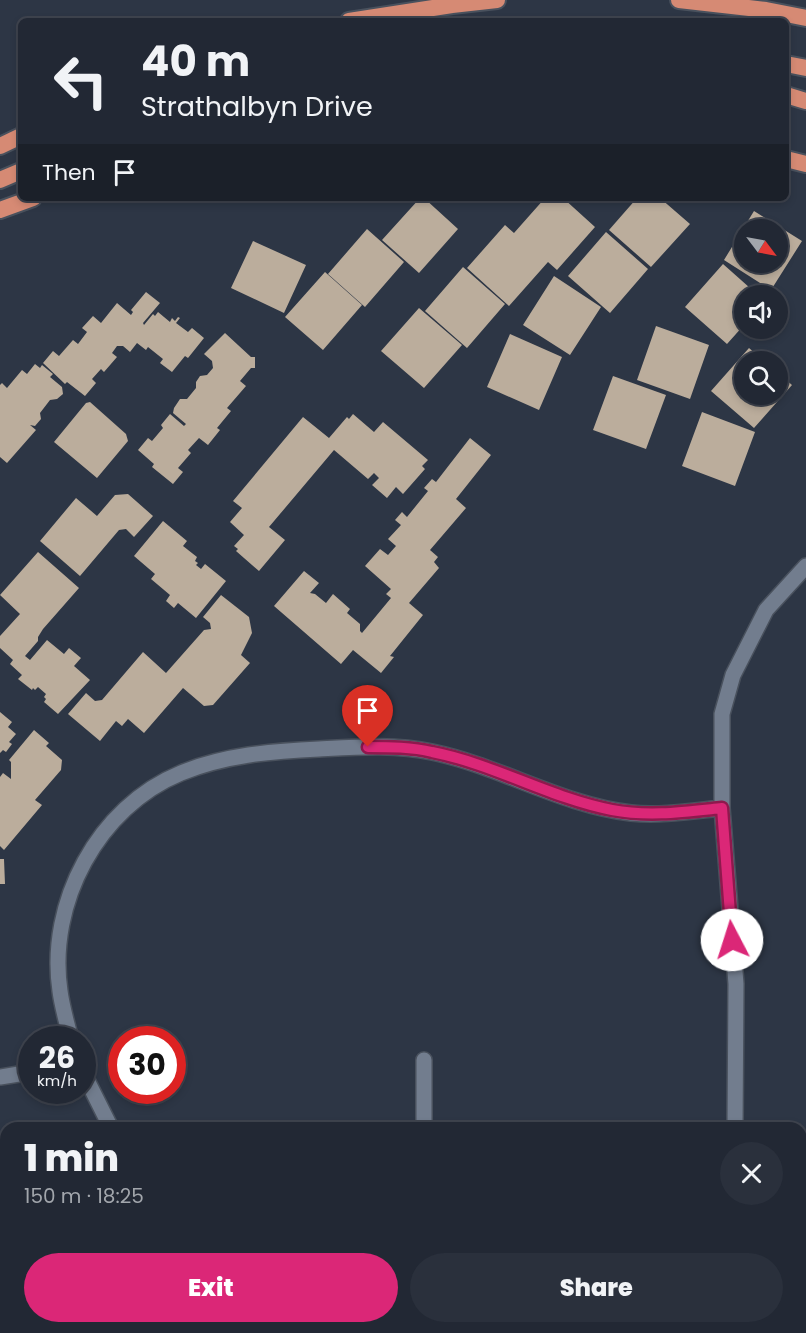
<!DOCTYPE html>
<meta charset="utf-8">
<style>
body{margin:0;font-family:Poppins,sans-serif;background:#2a303c;color:#f1f3f6;height:100vh;display:flex;flex-direction:column;font-size:22px;white-space:nowrap}
*{box-sizing:border-box;margin:0}
p{font-size:20px;color:#a2a6ac}
.icon{flex:none;width:33px;height:33px;fill:none;stroke:currentColor;stroke-width:2;stroke-linecap:round;stroke-linejoin:round}
.map{position:relative;flex:1;overflow:hidden}
.side{position:absolute;left:0px;top:1122px;width:807px;height:212px;display:flex;flex-direction:column;background:#222834;border-radius:18px 18px 0 0;box-shadow:0 3px 9px #0003,0 0 0 2px #3f444f}
.side>*{flex:none}
.guide{position:absolute;left:18px;top:18px;width:771px;height:183px;border-radius:9px;box-shadow:0 3px 9px #0003,0 0 0 2px #3f444f;background:#222834;color:#f1f3f6;overflow:hidden}
.needle{width:39px;rotate:122deg}
.tools{position:absolute;left:734px;top:219px;display:grid;gap:12px}
.tools a{display:grid;place-items:center;width:54px;height:54px;border-radius:50%;background:#222834;box-shadow:0 3px 9px #0003,0 0 0 2px #3f444f;font-size:30px}
.speed{position:absolute;left:18px;top:1026px;display:flex;gap:12px;font-size:30px;font-weight:700;text-align:center}
.speed>*{display:grid;place-content:center;width:78px;height:78px;border-radius:50%;background:#222834;box-shadow:0 3px 9px #0003,0 0 0 2px #3f444f;line-height:1}
.speed small{font-size:15px;font-weight:400}
.speed .limit{border:9px solid #d22;background:#fff;color:#111}
.pin{position:absolute;display:grid;place-items:center;width:51px;height:51px;color:#fff;margin:-62px -26px;border-radius:50% 50% 50% 0;rotate:-45deg;box-shadow:0 0 6px #0007}
.pin .icon{rotate:45deg}
.me{position:absolute;width:66px;margin:-33px;rotate:355deg;stroke-linejoin:round;filter:drop-shadow(0 0 4px #0008)}
.turn{display:flex;align-items:center;gap:21px;height:126px;padding:0 24px;font-size:27px}
.turn .icon{width:78px;height:78px;stroke-width:2.5}
.turn b{display:block;font-size:42px;line-height:51px}
.then{display:flex;align-items:center;height:57px;padding:0 24px;background:#0003;gap:12px;font-size:22px}
.round{display:grid;place-items:center;flex:none;width:63px;height:63px;border-radius:32px;background:#2a303c}
.headline{display:flex;align-items:center;justify-content:space-between;height:102px;padding:0 24px}
h1{font-size:36px;font-weight:800;line-height:45px}
.primary-button{display:flex;gap:12px;margin-top:auto;padding:12px 24px}
.primary-button a{flex:1;height:69px;border-radius:36px;background:#db2777;color:#fff;font-size:24px;font-weight:800;line-height:69px;text-align:center}
.primary-button a+a{background:#2a303c;color:#f1f3f6}
.map>svg:first-child{display:block}
</style>
<div class="map">
<svg width="806" height="1333" viewBox="0 0 806 1333">
<rect width="100%" height="100%" fill="#2d3645"/>
<path fill="#405345" d="M 0,1257 L 6,1259 L 6,1328 L 149,1328 L 148,1333 L 0,1333 Z"/>
<path fill="#bbad9c" fill-rule="evenodd" d="M 420,198 L 424,198 L 458,229 L 419,273 L 382,240 Z
M 545,198 L 563,198 L 595,227 L 557,270 L 548,262 L 509,306 L 467,268 L 505,225 L 514,233 Z
M 637,198 L 660,198 L 690,224 L 651,267 L 609,230 Z
M 754,211 L 802,241 L 771,290 L 724,260 ZM 744,230 L 777,230 L 777,262 L 744,262 Z
M 367,229 L 404,262 L 365,307 L 328,274 Z
M 606,232 L 648,269 L 610,313 L 568,276 Z
M 253,241 L 306,265 L 284,313 L 231,288 Z
M 723,264 L 759,296 L 744,296 L 744,325 L 727,344 L 685,307 Z
M 463,267 L 505,304 L 467,348 L 425,311 Z
M 325,272 L 362,305 L 323,350 L 285,317 Z
M 554,276 L 601,307 L 570,355 L 523,325 Z
M 146,292 L 160,303 L 143,323 L 144,325 L 153,314 L 155,316 L 158,312 L 170,322 L 172,318 L 175,321 L 178,317 L 180,318 L 176,323 L 188,332 L 192,328 L 204,338 L 188,358 L 185,356 L 172,372 L 160,363 L 163,359 L 148,347 L 146,350 L 137,343 L 130,352 L 123,346 L 117,346 L 112,353 L 117,357 L 104,372 L 101,369 L 92,379 L 96,383 L 85,396 L 67,382 L 65,384 L 43,363 L 53,351 L 59,356 L 73,340 L 78,344 L 87,332 L 82,328 L 93,316 L 101,323 L 117,303 L 131,315 L 133,312 L 131,310 Z
M 419,308 L 462,345 L 424,388 L 381,351 Z
M 656,326 L 709,345 L 690,399 L 637,380 Z
M 225,333 L 251,357 L 255,357 L 255,368 L 251,368 L 240,381 L 246,386 L 227,408 L 231,411 L 217,428 L 220,430 L 208,445 L 199,438 L 188,450 L 191,453 L 178,468 L 183,472 L 173,484 L 152,467 L 154,464 L 138,450 L 148,438 L 152,441 L 163,428 L 161,425 L 170,414 L 184,426 L 186,424 L 173,413 L 174,408 L 180,399 L 187,399 L 196,388 L 196,382 L 200,376 L 207,375 L 213,368 L 212,361 L 204,354 Z
M 510,334 L 562,357 L 539,410 L 487,387 Z
M 749,348 L 765,362 L 744,362 L 744,394 L 777,394 L 777,372 L 792,385 L 754,428 L 711,391 Z
M 35,364 L 40,368 L 42,365 L 53,374 L 50,377 L 62,387 L 63,394 L 57,399 L 50,400 L 40,413 L 41,419 L 35,426 L 30,425 L 36,430 L 7,463 L 0,457 L 0,385 L 2,383 L 7,388 L 22,370 L 27,374 Z
M 613,376 L 666,395 L 646,449 L 593,430 Z
M 90,402 L 126,434 L 128,441 L 97,478 L 54,442 L 86,403 Z
M 702,412 L 755,432 L 735,486 L 682,466 Z
M 353,414 L 374,432 L 383,422 L 428,460 L 422,466 L 425,469 L 403,494 L 396,487 L 387,498 L 372,485 L 379,478 L 374,473 L 368,479 L 334,450 L 269,527 L 285,540 L 259,571 L 236,551 L 238,549 L 234,546 L 244,535 L 230,522 L 242,508 L 233,501 L 303,417 L 329,438 L 347,417 L 349,419 Z
M 470,438 L 491,455 L 456,499 L 466,508 L 430,550 L 438,557 L 434,562 L 439,568 L 409,603 L 423,615 L 390,656 L 394,657 L 381,673 L 353,650 L 341,664 L 274,606 L 304,571 L 319,583 L 310,593 L 315,594 L 326,603 L 333,594 L 350,609 L 347,613 L 360,624 L 360,631 L 362,633 L 391,598 L 386,594 L 391,589 L 365,566 L 380,549 L 388,555 L 396,546 L 388,539 L 401,525 L 395,520 L 402,512 L 407,517 L 428,491 L 424,488 L 432,479 L 436,482 Z
M 128,494 L 153,516 L 134,537 L 126,529 L 119,530 L 80,576 L 40,541 L 76,498 L 97,516 L 115,495 Z
M 163,521 L 187,541 L 183,546 L 197,557 L 195,561 L 198,563 L 196,565 L 201,569 L 205,564 L 226,581 L 196,618 L 178,603 L 174,608 L 166,601 L 170,595 L 151,579 L 155,574 L 134,556 Z
M 38,552 L 79,588 L 43,629 L 38,637 L 38,641 L 25,656 L 30,660 L 47,640 L 64,654 L 69,648 L 81,658 L 74,666 L 90,680 L 58,714 L 44,702 L 46,699 L 44,697 L 46,694 L 38,687 L 35,690 L 33,688 L 32,690 L 18,679 L 22,675 L 10,664 L 13,660 L 0,648 L 0,636 L 20,614 L 0,595 Z
M 221,595 L 249,617 L 252,633 L 241,655 L 250,663 L 213,705 L 204,706 L 183,688 L 144,733 L 128,719 L 122,726 L 116,721 L 100,741 L 68,714 L 86,693 L 95,701 L 102,700 L 143,652 L 166,673 L 204,630 L 211,629 L 210,623 L 203,617 Z
M 0,712 L 12,722 L 8,727 L 16,734 L 9,742 L 12,744 L 6,752 L 3,750 L 0,753 Z
M 34,730 L 49,743 L 46,746 L 62,760 L 61,770 L 35,800 L 42,805 L 4,850 L 0,846 L 0,777 L 3,773 L 11,779 L 11,762 L 9,760 Z
M 0,859 L 4,859 L 5,884 L 0,884 Z"/>
<g fill="none" stroke-linecap="round" stroke-linejoin="round">
<g stroke="#49515d" stroke-width="18">
<path id="minor" d="M 71,1040 C 67,1023 62,1007 60,991 C 47,903 98,807 181,773 C 224,755 273,751 319,749 C 356,747 395,744 432,752 C 500,766 561,805 631,813 C 661,816 692,811 722,808
M 82,1070 L 111,1128
M 0,1077 L 19,1074 L 32,1069
M 424,1128 L 424,1060
M 735,1128 L 736,984 L 722,808 L 722,714 L 733,675 L 766,610 L 806,566
M 188,1330 L 322,1331 L 347,1333
M 391,1333 L 396,1328
M 728,1333 L 728,1328"/>
</g>
<g stroke="#49515d" stroke-width="20">
<path id="trunk" d="M 679,0 L 766,10 L 806,18
M 349,21 L 452,5 L 497,0
M 786,64 L 806,68
M 786,95 L 806,101
M 0,146 L 21,136
M 786,159 L 806,164
M 0,180 L 21,171
M 0,210 L 33,198"/>
</g>
<path stroke="#636c79" stroke-width="4" stroke-dasharray="4.5 3" stroke-linecap="butt" d="M 69,1333 L 69,1328"/>
<use href="#minor" stroke="#727d8e" stroke-width="15"/>
<use href="#trunk" stroke="#d68a74" stroke-width="16"/>
</g>
<g fill="none" stroke-linecap="round" stroke-linejoin="round">
<g stroke="#8e194d" stroke-width="15">
<path id="route" d="M 368,747 C 389,747 412,747 432,752 C 494,764 550,798 612,810 C 649,817 684,812 722,808 L 732,940"/>
</g>
<use href="#route" stroke="#db2777" stroke-width="10"/>
</g>
</svg>
<div class="tools">
<a><svg class="needle" viewBox="-14 -14 28 28"><path d="M0-13l5 13h-10z" fill="#e53935"/><path d="M0 13l5-13h-10z" fill="#a2a6ac"/></svg></a>
<a><svg class="icon" aria-label="sound" viewBox="0 0 24 24"><path d="M4 9h4l5-4v14l-5-4H4zM17 9q2 3 0 6"/></svg></a>
<a><svg class="icon" aria-label="search" viewBox="0 0 24 24"><circle cx="10" cy="10" r="6"/><path d="M15 15l6 6"/></svg></a>
</div>
<div class="speed"><div>26<small>km/h</small></div><div class="limit">30</div></div>
<div class="pin" style="left:368px;top:747px;background:#d93025"><svg class="icon" aria-label="arrive" viewBox="0 0 24 24"><path d="M6 21V4h12l-3 4 3 4H6"/></svg></div>
<svg class="me" style="left:732px;top:940px" viewBox="-20 -20 40 40"><circle r="19" fill="#fff"/><path d="M0-13L10 11 0 6-10 11z" fill="#db2777"/></svg>
<div class="guide">
<div class="turn"><svg class="icon" aria-label="left" viewBox="0 0 24 24"><path d="M17 20v-9H6M10 6l-5 5 5 5"/></svg><div><b>40 m</b>Strathalbyn Drive</div></div>
<div class="then">Then<svg class="icon" aria-label="arrive" viewBox="0 0 24 24"><path d="M6 21V4h12l-3 4 3 4H6"/></svg></div>
</div>
<section class="side">
<div class="headline"><div><h1>1 min</h1><p>150 m · 18:25</p></div><a class="round"><svg class="icon" aria-label="close" viewBox="0 0 24 24"><path d="M6 6l12 12M18 6L6 18"/></svg></a></div>
<div class="primary-button"><a>Exit</a><a>Share</a></div>
</section>
</div>
